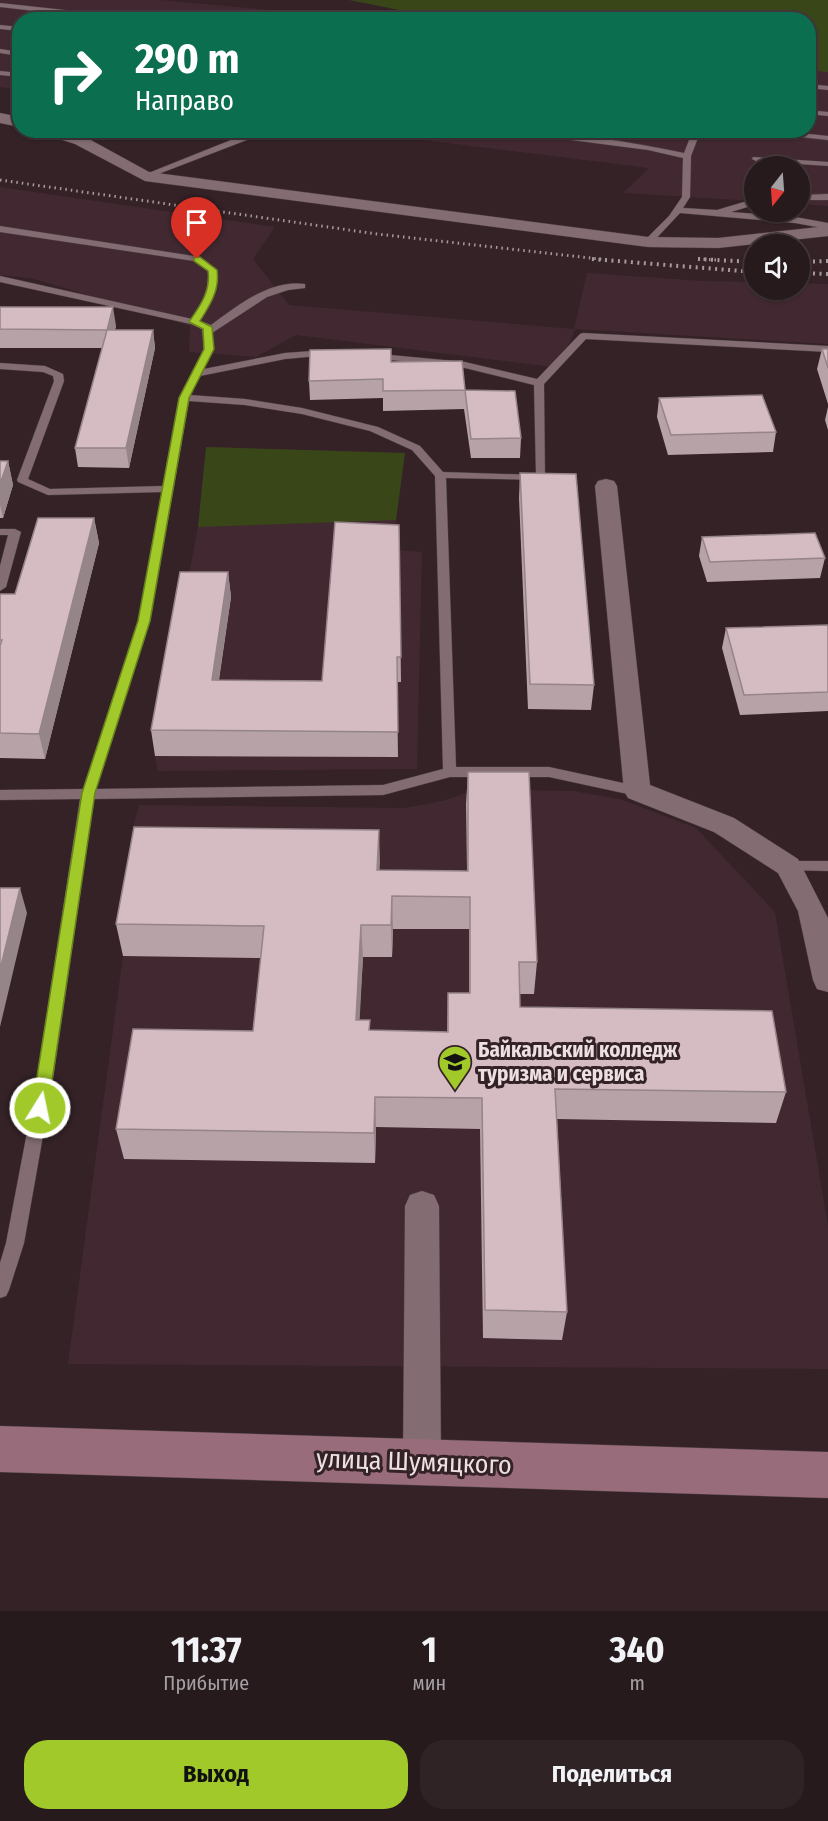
<!DOCTYPE html>
<html lang="ru">
<meta charset="utf-8">
<style>
body{margin:0;font-family:"Fira Sans Condensed",sans-serif;background:#2f2326;color:#f1f3f6;height:100vh;display:flex;flex-direction:column;font-size:22px;white-space:nowrap}
*{box-sizing:border-box;margin:0}
p{font-size:20px;color:#a4a1a4}
.icon{flex:none;width:33px;height:33px;fill:none;stroke:currentColor;stroke-width:2;stroke-linecap:round;stroke-linejoin:round}
.map{position:relative;height:1611px;overflow:hidden}
.panel{display:flex;flex-direction:column;background:#271a1d;flex:1}
.panel>*{flex:none}
.hud{position:absolute;left:12px;top:12px;width:804px;height:126px;border-radius:24px;box-shadow:0 2px 4px #0004,0 0 0 2px #43383b;background:#0b6e4f;color:#fff;overflow:hidden}
.needle{width:39px;rotate:197deg}
.tools{position:absolute;left:744px;top:156px;display:grid;gap:12px}
.tools a{display:grid;place-items:center;width:66px;height:66px;border-radius:50%;background:#271a1d;box-shadow:0 2px 4px #0004,0 0 0 2px #43383b;font-size:30px}
.pin{position:absolute;display:grid;place-items:center;width:51px;height:51px;color:#fff;margin:-62px -26px;border-radius:50% 50% 50% 0;rotate:-45deg;box-shadow:0 0 6px #0007}
.pin .icon{rotate:45deg}
.me{position:absolute;width:66px;margin:-33px;rotate:10deg;stroke-linejoin:round;filter:drop-shadow(0 0 4px #0008)}
.turn{display:flex;align-items:center;gap:21px;height:126px;padding:0 24px;font-size:27px}
.turn .icon{width:78px;height:78px;stroke-width:2.5}
.turn b{display:block;font-size:42px;line-height:51px}
.eta{display:flex;justify-content:space-evenly;align-items:center;height:102px;text-align:center}
.eta b{font-size:36px;font-weight:700;line-height:42px}
.primary-button{display:flex;gap:12px;margin-top:auto;padding:12px 24px}
.primary-button a{flex:1;height:69px;border-radius:24px;background:#a1c92a;color:#111;font-size:24px;font-weight:700;line-height:69px;text-align:center}
.primary-button a+a{background:#2f2326;color:#f1f3f6}
.map>svg:first-child{display:block}
</style>
<div class="map">
<svg width="828" height="1611" viewBox="0 0 828 1611">
<rect width="100%" height="100%" fill="#342227"/>
<path fill="#422931" d="M 0,0 L 160,0 L 371,19 L 20,20 L 19,89 L 0,87 Z
M 809,58 L 828,60 L 828,206 L 800,204 L 800,166 L 754,166 L 754,201 L 623,193 L 649,168 L 349,131 L 808,130 Z
M 0,187 L 275,227 L 253,259 L 289,305 L 574,329 L 587,273 L 703,281 L 754,282 L 754,290 L 800,290 L 800,283 L 828,284 L 828,344 L 575,329 L 560,368 L 296,335 L 256,357 L 189,352 L 190,326 L 31,278 L 0,275 Z
M 206,447 L 405,453 L 396,520 L 399,550 L 422,552 L 417,769 L 158,771 L 155,756 L 198,527 Z
M 477,789 L 573,791 L 620,799 L 696,828 L 775,912 L 828,1226 L 828,1369 L 68,1364 L 123,956 L 147,835 L 131,835 L 139,805 L 404,808 L 443,801 Z"/>
<path fill="#394618" d="M 349,0 L 828,0 L 828,72 L 809,70 L 808,20 L 389,20 L 414,13 Z
M 206,447 L 405,453 L 396,520 L 198,527 Z"/>
<g fill="none" stroke-linecap="round" stroke-linejoin="round">
<g stroke="#4d3e43" stroke-width="1">
<path id="lane" d="M 0,3 L 138,18 L 141,20 L 114,20 L 0,7 Z
M 0,25 L 20,27 L 20,31 L 0,29 Z
M 0,49 L 20,52 L 20,56 L 0,53 Z
M 0,71 L 20,73 L 20,77 L 0,75 Z
M 808,84 L 828,86 L 828,90 L 808,88 Z
M 808,110 L 828,112 L 828,116 L 808,114 Z
M 250,130 L 259,130 L 252,138 L 148,178 L 141,176 L 246,134 Z
M 494,130 C 557,130 623,140 684,153 L 693,130 L 701,130 L 691,156 L 690,197 L 683,208 L 717,210 L 754,199 L 754,205 L 731,212 L 795,217 L 828,223 L 828,229 L 795,223 L 680,213 L 651,244 L 645,244 L 645,240 L 669,216 L 682,197 L 683,158 L 648,150 Z
M 738,130 L 773,130 L 828,136 L 828,140 Z
M 753,157 L 828,162 L 828,166 L 756,161 L 752,159 Z
M 828,194 L 828,200 L 800,200 L 800,195 Z
M 0,226 L 200,257 L 217,270 L 216,291 L 200,321 L 211,325 C 237,306 270,279 305,284 L 305,288 L 288,290 L 267,297 L 212,333 L 214,349 L 204,369 L 285,353 L 326,350 L 331,353 L 329,355 L 285,359 L 200,376 L 190,395 L 245,399 L 302,408 L 378,427 L 420,446 L 443,472 L 536,475 L 534,385 L 465,368 L 372,358 L 367,355 L 369,353 L 465,362 L 537,379 L 580,334 L 583,333 L 828,346 L 828,352 L 586,339 L 544,384 L 545,480 L 446,478 L 456,767 L 549,767 L 637,786 L 642,788 L 644,791 L 642,794 L 637,796 L 549,777 L 450,777 L 383,795 L 94,799 L 52,1085 L 24,1243 L 9,1290 L 6,1296 L 0,1298 L 0,1263 L 6,1243 L 36,1085 L 80,799 L 0,800 L 0,790 L 83,789 L 138,621 L 162,492 L 48,495 L 18,482 L 17,480 L 54,381 L 53,376 L 43,372 L 0,369 L 0,363 L 45,366 L 63,374 L 64,381 L 28,479 L 50,489 L 163,486 L 179,398 L 204,349 L 202,329 L 191,324 L 0,282 L 0,276 L 192,319 C 202,304 209,290 208,271 L 194,261 L 0,232 ZM 189,401 L 245,405 L 302,414 L 370,431 L 412,450 L 435,476 L 443,769 L 383,785 L 96,789 L 150,621 Z
M 0,529 L 15,529 L 21,532 L 6,587 L 0,591 L 0,566 L 8,535 L 0,535 Z
M 788,861 L 828,861 L 828,871 L 783,870 L 781,866 L 783,862 Z"/>
</g>
<g stroke="#4d3e43" stroke-width="1">
<path id="street" d="M 0,113 L 20,117 L 20,127 L 0,123 Z
M 39,130 L 65,130 L 87,138 L 149,172 L 648,237 L 718,238 L 828,226 L 828,236 L 718,248 L 648,247 L 145,181 L 75,144 L 41,133 Z
M 606,479 L 614,481 L 617,486 L 650,785 L 734,818 L 798,859 L 828,918 L 828,992 L 817,989 L 813,980 L 798,911 L 778,873 L 714,832 L 628,798 L 624,791 L 595,486 L 598,481 Z
M 422,1191 L 434,1195 L 439,1206 L 441,1462 L 435,1475 L 422,1481 L 409,1475 L 403,1462 L 405,1206 L 410,1195 Z"/>
</g>
<g stroke="#4d3e43" stroke-width="1">
<path id="secondary" d="M 0,1426 L 828,1452 L 828,1498 L 0,1472 Z"/>
</g>
<use href="#lane" fill="#836d73" fill-rule="evenodd"/>
<use href="#street" fill="#836d73" fill-rule="evenodd"/>
<use href="#secondary" fill="#986c7a" fill-rule="evenodd"/>
<path stroke="#a7999c" stroke-width="3" stroke-dasharray="1.5 4" stroke-linecap="butt" d="M 0,180 L 377,234 L 608,260
M 698,259 L 717,260"/>
<path stroke="#a7999c" stroke-width="4" stroke-dasharray="2 4.5" stroke-linecap="butt" d="M 592,259 L 754,272
M 698,259 L 754,262
M 800,262 L 828,261
M 800,273 L 828,274"/>
</g>
<path fill="#b7a2a8" fill-rule="evenodd" d="M 0,307 L 116,326 L 115,330 L 153,330 L 155,348 L 129,468 L 78,467 L 75,448 L 102,348 L 0,348 Z
M 822,349 L 828,349 L 828,404 L 817,369 Z
M 391,362 L 465,390 L 521,438 L 520,458 L 471,458 L 464,409 L 383,411 L 383,398 L 310,400 L 309,381 Z
M 659,398 L 776,432 L 773,452 L 668,455 L 657,417 Z
M 828,407 L 828,430 L 825,420 Z
M 0,461 L 8,461 L 13,485 L 3,518 L 0,518 Z
M 520,473 L 594,685 L 591,710 L 528,709 L 519,498 Z
M 94,518 L 99,543 L 45,759 L 0,758 L 0,594 L 15,594 Z
M 399,525 L 401,682 L 397,682 L 398,757 L 155,756 L 151,730 L 228,572 L 231,597 L 219,680 L 322,681 Z
M 702,537 L 825,558 L 820,578 L 707,582 L 699,556 Z
M 828,625 L 828,711 L 740,715 L 722,648 L 726,628 Z
M 468,772 L 537,962 L 534,994 L 520,994 L 520,1007 L 786,1092 L 776,1123 L 557,1119 L 567,1312 L 562,1340 L 483,1338 L 480,1129 L 376,1127 L 375,1163 L 124,1159 L 116,1129 L 253,1031 L 261,958 L 123,956 L 116,924 L 379,830 L 379,870 L 467,871 L 466,804 ZM 393,929 L 469,929 L 469,993 L 448,993 L 447,1032 L 370,1030 L 359,1020 L 363,957 L 392,957 Z"/>
<path fill="#958488" d="M 113,307 L 116,326 L 110,348 L 107,330 Z
M 153,330 L 155,348 L 129,468 L 126,448 Z
M 8,461 L 13,485 L 3,518 L 0,505 L 0,484 Z
M 94,518 L 99,543 L 45,759 L 39,734 Z
M 228,572 L 231,597 L 215,705 L 212,680 Z
M 379,830 L 380,862 L 378,902 L 377,870 Z
M 20,888 L 27,913 L 0,1027 L 0,970 Z
M 392,896 L 393,929 L 392,957 L 391,925 Z
M 361,925 L 363,957 L 358,1051 L 356,1020 Z
M 375,1097 L 376,1127 L 375,1163 L 374,1133 Z"/>
<path fill="#d5bcc3" stroke="#958488" stroke-width="1.5" fill-rule="evenodd" d="M 0,307 L 113,307 L 107,330 L 0,329 Z
M 107,330 L 153,330 L 126,448 L 75,448 Z
M 391,349 L 391,362 L 462,361 L 465,390 L 383,391 L 383,379 L 309,381 L 310,350 Z
M 822,349 L 828,349 L 828,368 Z
M 465,390 L 515,391 L 521,438 L 471,439 Z
M 762,395 L 776,432 L 671,435 L 659,398 Z
M 0,461 L 8,461 L 0,484 Z
M 520,473 L 576,474 L 594,685 L 530,684 Z
M 38,518 L 94,518 L 39,734 L 0,733 L 0,646 L 2,640 L 0,640 L 0,594 L 15,594 Z
M 335,522 L 399,525 L 401,657 L 397,657 L 398,732 L 151,730 L 180,572 L 228,572 L 212,680 L 322,681 Z
M 815,533 L 825,558 L 710,562 L 702,537 Z
M 828,625 L 828,692 L 744,695 L 726,628 Z
M 468,772 L 529,772 L 537,962 L 519,962 L 520,1007 L 772,1011 L 786,1092 L 555,1089 L 567,1312 L 485,1310 L 482,1098 L 375,1097 L 374,1133 L 116,1129 L 133,1029 L 253,1031 L 264,926 L 116,924 L 134,827 L 379,830 L 377,870 L 468,871 ZM 392,896 L 470,897 L 470,993 L 448,993 L 448,1032 L 369,1030 L 370,1020 L 356,1020 L 361,925 L 391,925 Z
M 0,888 L 20,888 L 0,970 Z"/>
<path fill="#a1c92a" stroke="#69831b" stroke-width="1.5" d="M 194,257 L 200,257 L 217,270 C 220,290 210,305 200,321 L 212,327 L 214,349 L 189,398 L 150,621 L 95,793 L 48,1108 L 45,1113 L 40,1115 L 34,1113 L 32,1108 L 82,793 L 138,621 L 179,398 L 204,349 L 203,329 L 189,322 C 200,306 211,291 208,271 L 194,261 Z"/>
<defs>
<g id="university-pin" transform="scale(1.725)"><path d="M0 17L-7.5 6A9.5 9.5 0 1 1 7.5 6Z" fill="#a1c92a" stroke="#342227"/><path d="M0-5L7-2L0 1L-7-2ZM-4 1L0 2.5L4 1V4Q0 6-4 4Z" fill="#111"/></g>
</defs>
<g fill-rule="evenodd">
<use href="#university-pin" x="455" y="1062"/>
</g>
<g text-anchor="middle" dominant-baseline="central" stroke-width="6" stroke-linejoin="round" paint-order="stroke">
<g font-size="21" font-weight="bold" fill="#ede0e3" stroke="#342227" text-anchor="start">
<text x="478" y="1050">Байкальский колледж<tspan x="478" dy="24">туризма и сервиса</tspan></text>
</g>
<g font-size="26" fill="#ede0e3" stroke="#342227">
<text transform="translate(414 1462) rotate(2)">улица Шумяцкого</text>
</g>
</g>
</svg>
<div class="tools">
<a><svg class="needle" viewBox="-14 -14 28 28"><path d="M0-13l5 13h-10z" fill="#e53935"/><path d="M0 13l5-13h-10z" fill="#a4a1a4"/></svg></a>
<a><svg class="icon" aria-label="sound" viewBox="0 0 24 24"><path d="M4 9h4l5-4v14l-5-4H4zM17 9q2 3 0 6"/></svg></a>
</div>
<div class="pin" style="left:197px;top:259px;background:#d93025"><svg class="icon" aria-label="arrive" viewBox="0 0 24 24"><path d="M6 21V4h12l-3 4 3 4H6"/></svg></div>
<svg class="me" style="left:40px;top:1108px" viewBox="-20 -20 40 40"><circle r="17" fill="#a1c92a" stroke="#fff" stroke-width="3"/><path d="M0-11L8 9 0 5-8 9z" fill="#fff"/></svg>
<div class="hud">
<div class="turn"><svg class="icon" aria-label="right" viewBox="0 0 24 24"><path d="M7 20v-9h11M14 6l5 5-5 5"/></svg><div><b>290 m</b>Направо</div></div>
</div>
</div>
<section class="panel">
<div class="eta">
<div><b>11:37</b><p>Прибытие</p></div>
<div><b>1</b><p>мин</p></div>
<div><b>340</b><p>m</p></div>
</div>
<div class="primary-button"><a>Выход</a><a>Поделиться</a></div>
</section>
